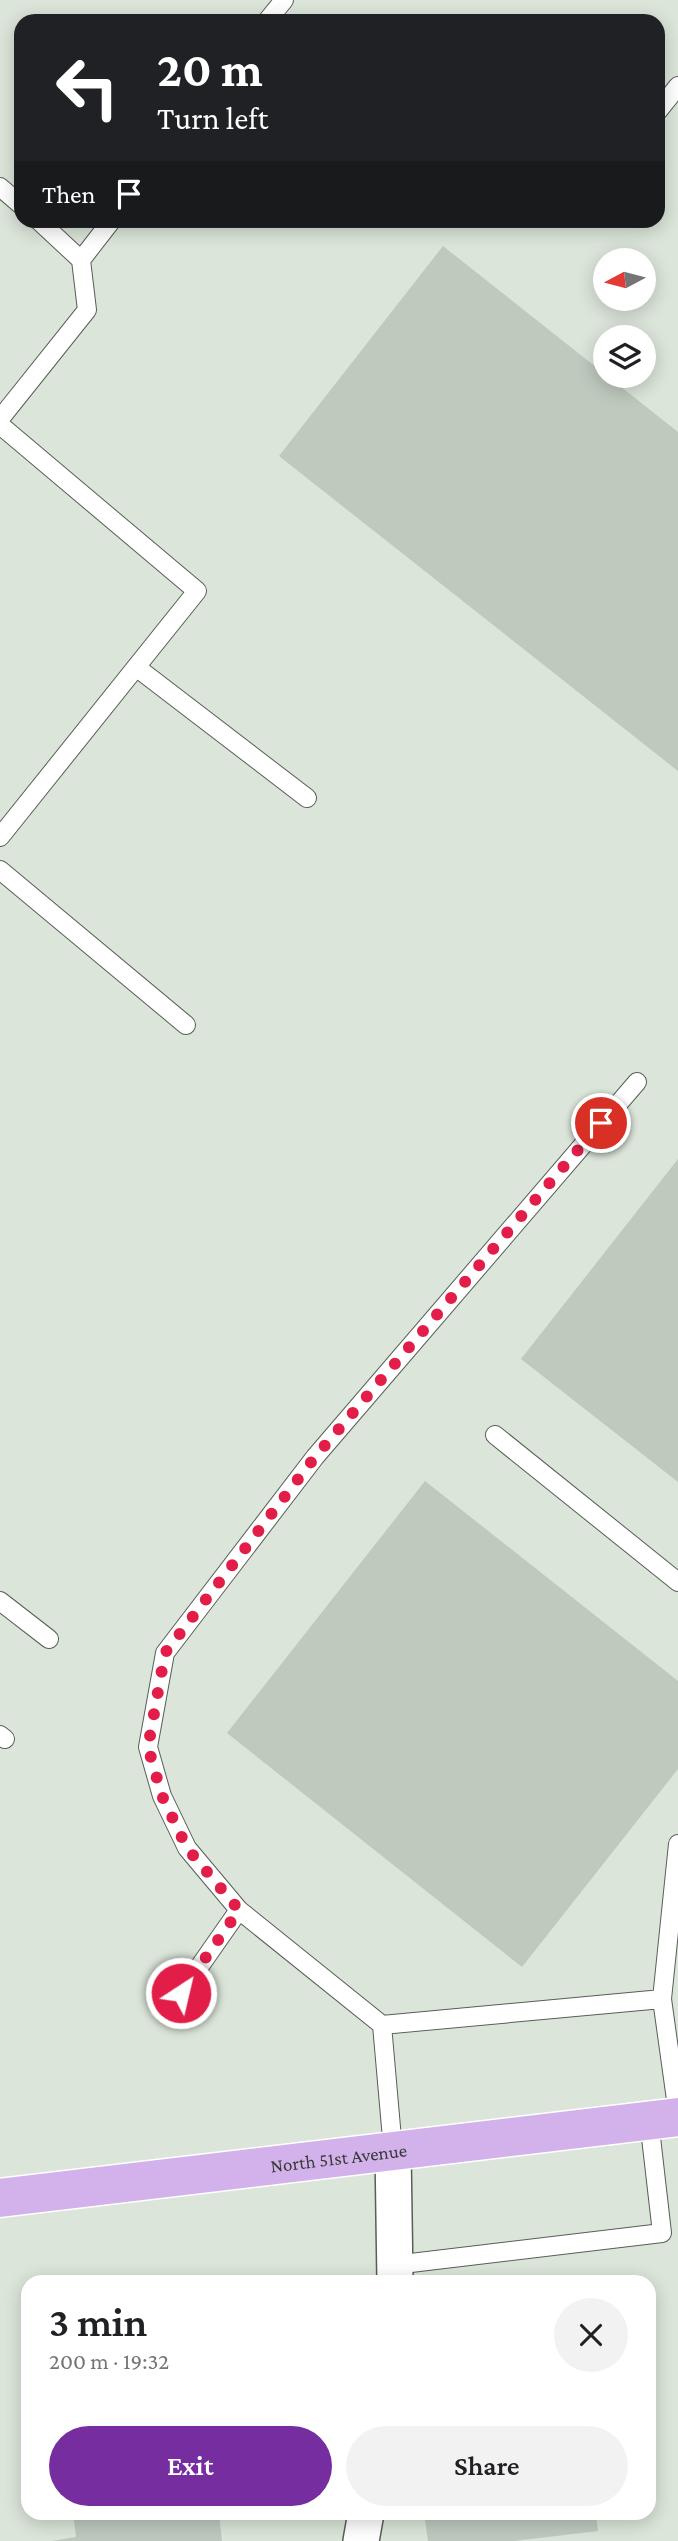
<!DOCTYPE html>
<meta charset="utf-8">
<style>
body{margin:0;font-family:"Crimson Pro",serif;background:#f2f2f2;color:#202124;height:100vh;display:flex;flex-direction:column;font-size:26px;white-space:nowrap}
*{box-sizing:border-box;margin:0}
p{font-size:23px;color:#757577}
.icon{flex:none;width:38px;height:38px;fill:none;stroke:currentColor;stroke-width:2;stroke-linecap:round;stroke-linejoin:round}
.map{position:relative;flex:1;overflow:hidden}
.drawer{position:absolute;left:21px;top:2275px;width:635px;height:245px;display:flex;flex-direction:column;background:#fff;border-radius:21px;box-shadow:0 4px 18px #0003}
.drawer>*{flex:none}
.hud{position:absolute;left:14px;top:14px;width:651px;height:214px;border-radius:21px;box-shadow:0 4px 18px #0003;background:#202124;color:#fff;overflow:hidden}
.needle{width:46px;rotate:263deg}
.controls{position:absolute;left:593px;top:248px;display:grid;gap:14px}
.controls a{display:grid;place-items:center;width:63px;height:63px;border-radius:50%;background:#fff;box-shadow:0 4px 18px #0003;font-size:35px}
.pin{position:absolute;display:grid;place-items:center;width:60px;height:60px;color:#fff;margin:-30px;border:4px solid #fff;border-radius:50%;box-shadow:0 2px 7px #0007}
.me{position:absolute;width:77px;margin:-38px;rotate:35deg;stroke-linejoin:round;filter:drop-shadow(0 0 5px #0008)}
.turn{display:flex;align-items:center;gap:24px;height:147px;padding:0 28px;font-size:32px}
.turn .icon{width:91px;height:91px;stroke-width:2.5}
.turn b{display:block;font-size:49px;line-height:60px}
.then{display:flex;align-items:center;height:66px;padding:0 28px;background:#0003;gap:14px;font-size:26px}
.round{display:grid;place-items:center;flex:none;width:74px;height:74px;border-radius:37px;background:#f2f2f2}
.overview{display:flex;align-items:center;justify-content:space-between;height:119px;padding:0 28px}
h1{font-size:42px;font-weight:600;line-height:52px}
.primary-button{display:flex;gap:14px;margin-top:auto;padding:14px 28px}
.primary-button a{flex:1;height:80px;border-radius:42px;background:#752da0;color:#fff;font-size:28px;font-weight:600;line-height:80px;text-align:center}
.primary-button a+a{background:#f2f2f2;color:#202124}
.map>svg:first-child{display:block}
</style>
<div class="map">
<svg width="678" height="2541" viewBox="0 0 678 2541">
<rect width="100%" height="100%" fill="#dbe5d9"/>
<path fill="#bfc9be" d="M 443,246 L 678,432 L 678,771 L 279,456 Z
M 678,1159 L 678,1482 L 521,1359 Z
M 425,1481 L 678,1681 L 678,1769 L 522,1967 L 227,1733 Z
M 157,2275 L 158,2282 L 110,2282 L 110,2280 Z
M 589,2275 L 590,2282 L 544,2282 L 544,2280 Z
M 73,2513 L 219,2513 L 222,2541 L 52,2541 L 76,2537 Z
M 424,2513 L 596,2513 L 598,2531 L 514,2541 L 428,2541 Z"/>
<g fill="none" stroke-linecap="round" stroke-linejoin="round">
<g stroke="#575f56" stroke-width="20">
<path id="service" d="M 267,21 L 284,0
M 658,111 L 678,86
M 0,187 L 21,205
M 81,260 L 112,220
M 0,419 L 87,310 L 81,260 L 38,220
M 0,425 L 197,591 L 0,837
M 136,667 L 307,798
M 0,870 L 186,1025
M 495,1435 L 678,1582
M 0,1601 L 49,1639
M 0,1735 L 5,1739
M 239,1910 L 187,1848 L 162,1796 L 148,1747 L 165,1653 L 315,1457 L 637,1082
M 181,1993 L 239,1910 L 382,2025 L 393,2150
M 662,1999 L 678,1844
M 382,2025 L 662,1999 L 678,2114
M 394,2265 L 662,2233 L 649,2120"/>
</g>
<g stroke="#575f56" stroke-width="38">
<path id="minor" d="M 393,2150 L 395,2282
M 361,2541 L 366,2513"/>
</g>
<g stroke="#fff" stroke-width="41">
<g id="primary">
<path id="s1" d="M 0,2198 L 678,2117"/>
</g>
</g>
<use href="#service" stroke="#fff" stroke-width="18"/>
<use href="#minor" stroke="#fff" stroke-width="35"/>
<use href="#primary" stroke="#d3b2ec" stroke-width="38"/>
</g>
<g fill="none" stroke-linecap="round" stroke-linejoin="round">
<path stroke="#e11d48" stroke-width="12" stroke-dasharray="0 21.6" d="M 181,1993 L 239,1910 L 187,1848 L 162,1796 L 148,1747 L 165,1653 L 315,1457 L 601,1123"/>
</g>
<g text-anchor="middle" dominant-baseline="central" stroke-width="5" stroke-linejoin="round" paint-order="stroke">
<g font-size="19" fill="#373a36" stroke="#e8f2e7">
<text stroke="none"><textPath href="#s1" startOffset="341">North 51st Avenue</textPath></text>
</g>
</g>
</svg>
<div class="controls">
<a><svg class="needle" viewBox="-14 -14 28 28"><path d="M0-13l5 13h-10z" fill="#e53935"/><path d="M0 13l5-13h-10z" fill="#757577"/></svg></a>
<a><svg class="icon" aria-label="layers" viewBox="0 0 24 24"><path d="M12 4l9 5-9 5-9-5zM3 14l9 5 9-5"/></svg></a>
</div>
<div class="pin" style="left:601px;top:1123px;background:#d93025"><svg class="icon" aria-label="arrive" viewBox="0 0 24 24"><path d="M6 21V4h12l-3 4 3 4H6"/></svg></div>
<svg class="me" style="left:181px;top:1993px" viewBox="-20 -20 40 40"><circle r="17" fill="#e11d48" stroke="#fff" stroke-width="3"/><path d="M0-11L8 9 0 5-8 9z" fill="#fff"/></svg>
<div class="hud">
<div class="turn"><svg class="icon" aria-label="left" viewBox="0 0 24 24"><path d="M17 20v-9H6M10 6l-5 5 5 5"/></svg><div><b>20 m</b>Turn left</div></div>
<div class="then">Then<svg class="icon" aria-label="arrive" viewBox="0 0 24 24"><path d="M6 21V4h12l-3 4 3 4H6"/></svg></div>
</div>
<section class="drawer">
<div class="overview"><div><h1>3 min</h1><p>200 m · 19:32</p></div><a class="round"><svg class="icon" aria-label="close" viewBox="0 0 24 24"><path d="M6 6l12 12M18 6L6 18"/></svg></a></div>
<div class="primary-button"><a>Exit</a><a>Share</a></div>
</section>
</div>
